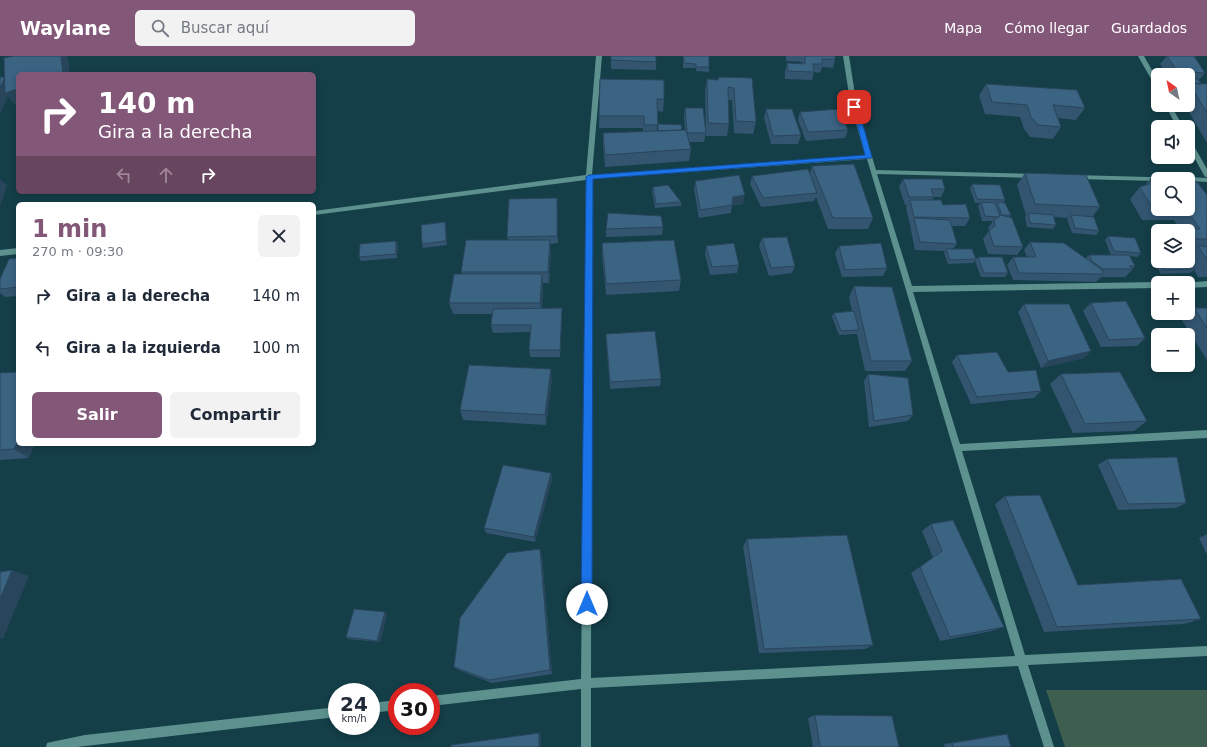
<!DOCTYPE html>
<html lang="es">
<meta charset="utf-8">
<style>
body{margin:0;font-family:"DejaVu Sans",sans-serif;background:#f2f2f3;color:#1f2937;height:100vh;display:flex;flex-direction:column;font-size:15px;white-space:nowrap}
*{box-sizing:border-box;margin:0}
p{font-size:13px;color:#747a83}
.icon{flex:none;width:22px;height:22px;fill:none;stroke:currentColor;stroke-width:2;stroke-linecap:round;stroke-linejoin:round}
.map{position:relative;flex:1;overflow:hidden}
.sheet{position:absolute;left:16px;top:146px;width:300px;height:244px;display:flex;flex-direction:column;background:#fff;border-radius:6px;box-shadow:0 2px 6px #0003}
.sheet>*{flex:none}
.hud{position:absolute;left:16px;top:16px;width:300px;height:122px;border-radius:6px;box-shadow:0 2px 6px #0003;background:#825777;color:#fff;overflow:hidden}
.needle{width:26px;rotate:327deg}
.controls{position:absolute;left:1151px;top:12px;display:grid;gap:8px}
.controls a{display:grid;place-items:center;width:44px;height:44px;border-radius:6px;background:#fff;box-shadow:0 2px 6px #0003;font-size:20px}
.speed{position:absolute;left:328px;top:627px;display:flex;gap:8px;font-size:20px;font-weight:700;text-align:center}
.speed>*{display:grid;place-content:center;width:52px;height:52px;border-radius:50%;background:#fff;box-shadow:0 2px 6px #0003;line-height:1}
.speed small{font-size:10px;font-weight:400}
.speed .limit{border:6px solid #d22;background:#fff;color:#111}
.pin{position:absolute;display:grid;place-items:center;width:34px;height:34px;color:#fff;margin:-17px;border-radius:8px;box-shadow:0 2px 6px #0006}
.me{position:absolute;width:44px;margin:-22px;rotate:0deg;stroke-linejoin:round;filter:drop-shadow(0 0 3px #0008)}
.turn{display:flex;align-items:center;gap:14px;height:84px;padding:0 16px;font-size:18px}
.turn .icon{width:52px;height:52px;stroke-width:2.5}
.turn b{display:block;font-size:28px;line-height:34px}
.lanes{display:flex;align-items:center;height:38px;padding:0 16px;background:#0003;justify-content:center;gap:20px;direction:ltr}
.lanes .off{opacity:.35}
.round{display:grid;place-items:center;flex:none;width:42px;height:42px;border-radius:6px;background:#f2f2f3}
.summary{display:flex;align-items:center;justify-content:space-between;height:68px;padding:0 16px}
h1{font-size:24px;font-weight:700;line-height:30px;color:#825777}
.button{display:flex;gap:8px;margin-top:auto;padding:8px 16px}
.button a{flex:1;height:46px;border-radius:6px;background:#825777;color:#fff;font-size:16px;font-weight:700;line-height:46px;text-align:center}
.button a+a{background:#f2f2f3;color:#1f2937}
ul{padding:0;list-style:none}
li{display:flex;align-items:center;gap:12px;height:52px;padding:0 16px}
li div{flex:1}
li b{display:block;font-size:15px}
li em{font-style:normal}
header{display:flex;align-items:center;gap:24px;box-sizing:border-box;height:56px;padding:0 20px;background:#825777;color:#fff}
header strong{font-size:19px}
nav{display:flex;gap:22px;margin-inline-start:auto;font-size:14px}
.search{width:280px;height:36px;background:#f2f2f3;display:flex;align-items:center;gap:10px;box-sizing:border-box;padding:0 14px;border-radius:6px;color:#747a83;font-size:15px}
.map>svg:first-child{display:block}
</style>
<header>
<strong>Waylane</strong>
<div class="search"><svg class="icon" aria-label="search" viewBox="0 0 24 24"><circle cx="10" cy="10" r="6"/><path d="M15 15l6 6"/></svg>Buscar aquí</div>
<nav><a>Mapa</a><a>Cómo llegar</a><a>Guardados</a></nav>
</header>
<div class="map">
<svg width="1207" height="691" viewBox="0 0 1207 691">
<rect width="100%" height="100%" fill="#143e48"/>
<path fill="#3e5e4f" d="M 1046,634 L 1207,634 L 1207,691 L 1065,691 Z"/>
<g fill="none" stroke-linecap="round" stroke-linejoin="round">
<path fill="#5c918e" fill-rule="evenodd" d="M 596,0 L 602,0 L 592,119 L 865,99 L 851,51 L 843,0 L 849,0 L 857,51 L 876,114 L 1033,118 L 1036,120 L 1033,122 L 877,118 L 912,230 L 1158,226 L 1160,227 L 1158,227 L 1158,232 L 913,236 L 960,388 L 1207,374 L 1207,382 L 962,395 L 1025,599 L 1207,590 L 1207,600 L 1028,609 L 1054,691 L 1044,691 L 1018,610 L 591,632 L 591,691 L 581,691 L 581,633 L 431,650 L 431,640 L 581,623 L 586,124 L 314,159 L 314,155 L 586,119 ZM 867,103 L 1015,600 L 591,622 L 592,123 Z
M 1138,0 L 1144,0 L 1158,25 L 1158,32 L 1155,30 Z
M 1165,49 L 1171,49 L 1183,71 L 1177,71 Z
M 1188,83 L 1191,85 L 1207,113 L 1207,121 L 1205,121 L 1188,90 Z
M 1074,119 L 1186,122 L 1188,121 L 1207,122 L 1207,126 L 1188,125 L 1188,123 L 1158,123 L 1158,125 L 1076,123 L 1074,123 Z
M 18,192 L 18,198 L 0,200 L 0,194 Z
M 1207,225 L 1207,231 L 1188,232 L 1188,227 L 1186,227 Z
M 397,644 L 397,654 L 371,657 L 371,647 Z
M 337,651 L 337,661 L 77,691 L 46,691 L 47,687 L 51,686 L 85,679 Z"/>
</g>
<path fill="#335570" fill-rule="evenodd" d="M 611,0 L 656,6 L 656,14 L 611,13 Z
M 683,0 L 709,0 L 709,16 L 696,15 L 696,12 L 683,12 Z
M 786,0 L 835,0 L 835,3 L 833,12 L 822,11 L 820,17 L 814,16 L 812,24 L 785,23 L 785,15 L 787,7 L 802,7 L 802,6 L 786,5 Z
M 1167,0 L 1205,17 L 1199,24 L 1201,28 L 1207,28 L 1207,87 L 1185,49 L 1188,49 L 1188,19 L 1167,19 L 1160,8 Z
M 752,22 L 756,66 L 753,78 L 734,77 L 732,44 L 728,44 L 729,68 L 727,80 L 706,80 L 705,35 L 707,23 L 718,24 Z
M 600,23 L 664,43 L 663,56 L 657,55 L 657,75 L 685,74 L 684,60 L 685,52 L 706,77 L 704,86 L 689,86 L 691,93 L 689,105 L 605,111 L 603,89 L 603,77 L 643,76 L 643,72 L 599,72 Z
M 986,28 L 1085,52 L 1076,64 L 1058,62 L 1061,71 L 1053,83 L 1030,81 L 1024,73 L 1020,61 L 985,58 L 979,40 Z
M 766,53 L 801,79 L 798,88 L 771,88 L 764,62 Z
M 800,56 L 848,74 L 845,82 L 806,85 L 798,64 Z
M 812,110 L 873,162 L 868,173 L 828,173 L 816,141 L 814,145 L 761,151 L 750,128 L 752,120 L 810,117 Z
M 1025,117 L 1100,151 L 1092,161 L 1099,175 L 1096,179 L 1072,177 L 1067,163 L 1069,162 L 1054,161 L 1056,169 L 1053,173 L 1027,171 L 1025,161 L 1026,159 L 1017,129 Z
M 1184,119 L 1198,127 L 1207,139 L 1207,221 L 1198,221 L 1194,214 L 1190,217 L 1161,218 L 1154,207 L 1158,203 L 1158,205 L 1188,205 L 1188,199 L 1194,194 L 1188,194 L 1188,175 L 1171,175 L 1173,173 L 1180,173 L 1174,164 L 1142,164 L 1130,143 L 1140,131 L 1145,129 L 1151,122 ZM 1158,123 L 1188,123 L 1188,153 L 1158,153 Z
M 903,123 L 945,133 L 941,141 L 934,141 L 932,144 L 970,162 L 965,170 L 951,170 L 957,188 L 953,193 L 976,203 L 973,207 L 948,208 L 944,197 L 945,195 L 915,194 L 910,170 L 911,169 L 910,169 L 906,152 L 907,149 L 905,149 L 899,131 Z
M 695,125 L 743,148 L 732,149 L 731,157 L 699,162 L 694,133 Z
M 972,128 L 1005,144 L 1004,147 L 1011,159 L 1009,161 L 1023,191 L 1017,199 L 988,198 L 983,183 L 989,175 L 988,172 L 993,165 L 982,165 L 978,150 L 980,147 L 975,147 L 970,132 Z
M 653,131 L 681,146 L 681,150 L 655,152 L 652,135 Z
M 558,150 L 558,187 L 550,188 L 551,195 L 549,227 L 543,227 L 542,252 L 562,260 L 560,301 L 530,301 L 529,294 L 530,276 L 493,277 L 491,269 L 492,258 L 453,258 L 449,247 L 462,218 L 461,216 L 508,184 L 507,181 Z
M 446,170 L 447,189 L 423,192 L 422,188 Z
M 663,171 L 662,179 L 606,181 L 606,173 Z
M 1108,180 L 1141,197 L 1137,201 L 1130,200 L 1135,210 L 1132,213 L 1133,213 L 1125,221 L 1101,221 L 1096,226 L 1013,224 L 1007,209 L 1013,201 L 1027,201 L 1024,194 L 1030,186 L 1086,202 L 1089,199 L 1111,199 L 1105,184 Z
M 762,182 L 795,210 L 792,217 L 769,220 L 759,190 Z
M 396,185 L 398,189 L 397,202 L 361,205 L 359,201 Z
M 602,187 L 681,224 L 679,235 L 606,239 L 602,199 Z
M 706,190 L 739,209 L 737,217 L 710,219 L 705,198 Z
M 839,190 L 887,212 L 883,220 L 842,221 L 835,197 Z
M 978,201 L 1008,217 L 1005,221 L 981,221 L 975,205 Z
M 18,202 L 18,240 L 5,241 L 0,237 L 0,223 Z
M 854,230 L 912,305 L 905,315 L 865,315 L 857,278 L 839,279 L 832,261 L 834,257 L 852,255 L 849,241 Z
M 1091,247 L 1145,282 L 1137,290 L 1101,291 L 1083,255 Z
M 1024,248 L 1084,302 L 1041,312 L 1018,256 Z
M 1194,252 L 1207,252 L 1207,304 L 1181,263 Z
M 606,278 L 661,323 L 660,330 L 610,333 L 606,285 Z
M 957,299 L 1041,335 L 1034,342 L 971,348 L 952,306 Z
M 0,317 L 29,402 L 0,404 Z
M 868,318 L 913,359 L 908,365 L 869,371 L 864,325 Z
M 1061,318 L 1147,365 L 1134,375 L 1073,377 L 1050,328 Z
M 552,323 L 546,369 L 463,364 L 460,354 Z
M 1107,403 L 1186,447 L 1176,452 L 1118,454 L 1098,409 Z
M 551,417 L 552,423 L 535,486 L 486,477 L 484,472 Z
M 1005,440 L 1078,529 L 1201,563 L 1184,568 L 1044,576 L 995,448 Z
M 931,468 L 1004,571 L 992,575 L 940,585 L 911,517 L 933,502 L 922,475 Z
M 1207,478 L 1207,499 L 1199,482 Z
M 747,483 L 873,589 L 865,593 L 759,597 L 743,490 Z
M 542,500 L 552,618 L 492,627 L 459,614 L 454,611 Z
M 387,558 L 380,586 L 349,583 L 346,581 Z
M 815,659 L 899,691 L 813,691 L 808,662 Z
M 998,679 L 1011,691 L 945,691 L 944,688 Z"/>
<path fill="#29455b" d="M 61,0 L 67,0 L 68,2 L 70,18 L 63,18 Z
M 6,20 L 18,33 L 18,48 L 15,49 L 8,40 L 0,58 L 0,33 Z
M 0,123 L 7,129 L 1,148 L 0,148 Z
M 745,139 L 743,148 L 731,150 L 733,141 Z
M 557,142 L 558,150 L 558,187 L 557,180 Z
M 445,166 L 446,170 L 447,189 L 446,185 Z
M 550,184 L 551,195 L 549,227 L 548,216 Z
M 396,185 L 398,189 L 397,202 L 396,198 Z
M 542,218 L 543,229 L 541,258 L 540,247 Z
M 562,252 L 562,260 L 560,301 L 560,294 Z
M 1091,295 L 1084,302 L 1041,312 L 1048,305 Z
M 551,313 L 552,323 L 546,369 L 545,359 Z
M 18,385 L 18,388 L 35,388 L 29,402 L 14,393 Z
M 551,417 L 552,423 L 535,486 L 534,481 Z
M 540,493 L 542,500 L 552,618 L 550,614 Z
M 12,514 L 29,520 L 3,583 L 0,583 L 0,543 Z
M 385,556 L 387,558 L 380,586 L 377,585 Z
M 539,677 L 541,679 L 541,691 L 539,691 Z"/>
<path fill="#3b6382" stroke="#29455b" d="M 14,0 L 61,0 L 63,18 L 18,18 L 18,33 L 5,37 L 4,2 Z
M 611,0 L 656,0 L 656,6 L 611,4 Z
M 684,0 L 709,0 L 709,11 L 696,11 L 696,8 L 684,7 Z
M 805,0 L 835,0 L 835,3 L 822,3 L 822,8 L 813,8 L 814,16 L 788,15 L 787,7 L 805,8 Z
M 1167,0 L 1194,0 L 1205,17 L 1177,15 Z
M 0,21 L 4,21 L 4,23 L 0,33 Z
M 719,21 L 752,22 L 756,66 L 736,65 L 734,32 L 728,31 L 729,68 L 708,67 L 707,23 L 718,24 Z
M 600,23 L 664,24 L 664,43 L 657,43 L 658,69 L 644,69 L 644,60 L 599,60 Z
M 1188,23 L 1198,23 L 1201,28 L 1189,27 L 1188,28 Z
M 1189,27 L 1207,28 L 1207,57 Z
M 986,28 L 1077,34 L 1085,52 L 1053,49 L 1061,71 L 1038,69 L 1031,61 L 1027,49 L 992,46 Z
M 685,52 L 703,52 L 706,77 L 687,77 Z
M 766,53 L 792,53 L 801,79 L 773,80 Z
M 839,53 L 848,74 L 808,76 L 800,56 Z
M 658,68 L 682,69 L 681,74 L 658,75 Z
M 686,74 L 691,93 L 605,99 L 603,77 Z
M 854,108 L 873,162 L 833,162 L 812,110 Z
M 808,113 L 817,137 L 763,142 L 752,120 Z
M 1025,117 L 1086,119 L 1100,151 L 1035,148 Z
M 739,119 L 745,139 L 733,141 L 732,149 L 700,154 L 695,125 Z
M 1184,119 L 1198,127 L 1207,139 L 1207,183 L 1188,183 L 1188,175 L 1174,175 L 1173,173 L 1200,173 L 1186,153 L 1188,153 L 1188,123 L 1158,123 L 1158,153 L 1153,153 L 1140,131 L 1149,128 L 1151,122 Z
M 903,123 L 942,123 L 945,133 L 931,133 L 934,141 L 909,141 Z
M 972,128 L 1000,129 L 1005,144 L 977,143 Z
M 668,129 L 681,146 L 656,148 L 653,131 Z
M 557,142 L 557,180 L 507,181 L 509,143 Z
M 910,144 L 941,144 L 943,149 L 966,148 L 970,162 L 914,161 Z
M 981,146 L 995,147 L 1000,160 L 998,161 L 985,160 Z
M 997,146 L 1005,147 L 1011,159 L 1002,159 Z
M 608,157 L 661,160 L 663,171 L 606,173 Z
M 1028,157 L 1053,159 L 1056,169 L 1030,167 Z
M 1001,159 L 1012,162 L 1023,191 L 994,190 L 989,175 L 995,170 L 994,164 Z
M 1071,159 L 1094,161 L 1099,175 L 1075,172 Z
M 914,162 L 950,164 L 957,188 L 920,186 Z
M 445,166 L 446,185 L 422,188 L 421,169 Z
M 1108,180 L 1135,182 L 1141,197 L 1114,195 Z
M 787,181 L 795,210 L 771,212 L 762,182 Z
M 466,184 L 550,184 L 548,216 L 461,216 Z
M 674,184 L 681,224 L 606,228 L 602,187 Z
M 396,185 L 396,198 L 359,201 L 360,188 Z
M 1030,186 L 1064,187 L 1102,214 L 1103,218 L 1019,217 L 1013,201 L 1036,201 Z
M 734,187 L 739,209 L 712,211 L 706,190 Z
M 881,187 L 887,212 L 845,214 L 839,190 Z
M 1198,190 L 1207,190 L 1207,204 Z
M 946,193 L 972,193 L 976,203 L 950,204 Z
M 1089,199 L 1129,199 L 1135,210 L 1129,210 L 1133,213 L 1103,213 L 1092,205 Z
M 978,201 L 1002,201 L 1008,217 L 984,217 Z
M 18,202 L 18,231 L 0,233 L 0,223 L 9,203 Z
M 1188,203 L 1195,213 L 1165,214 L 1160,205 L 1188,205 Z
M 454,218 L 542,218 L 540,247 L 449,247 Z
M 854,230 L 892,231 L 912,305 L 871,305 Z
M 1126,245 L 1145,282 L 1109,284 L 1091,247 Z
M 1024,248 L 1069,248 L 1091,295 L 1048,305 Z
M 562,252 L 560,294 L 529,294 L 531,269 L 491,269 L 493,253 Z
M 1194,252 L 1207,252 L 1207,272 Z
M 854,255 L 859,274 L 841,275 L 834,257 Z
M 655,275 L 661,323 L 610,326 L 606,278 Z
M 997,296 L 1008,316 L 1036,314 L 1041,335 L 977,341 L 957,299 Z
M 469,309 L 551,313 L 545,359 L 460,354 Z
M 18,316 L 18,385 L 14,393 L 0,394 L 0,317 Z
M 1120,316 L 1147,365 L 1085,368 L 1061,318 Z
M 868,318 L 908,322 L 913,359 L 874,365 Z
M 1177,401 L 1186,447 L 1128,448 L 1107,403 Z
M 503,409 L 551,417 L 534,481 L 484,472 Z
M 1040,439 L 1078,529 L 1181,523 L 1201,563 L 1057,571 L 1005,440 Z
M 953,464 L 1004,571 L 950,581 L 920,511 L 942,495 L 931,468 Z
M 847,479 L 873,589 L 764,593 L 747,483 Z
M 540,493 L 550,614 L 489,624 L 454,611 L 460,562 L 507,497 Z
M 12,514 L 0,543 L 0,516 Z
M 354,553 L 385,556 L 377,585 L 346,581 Z
M 815,659 L 892,660 L 899,691 L 820,691 Z
M 539,677 L 539,691 L 451,691 L 451,689 Z
M 1007,678 L 1011,691 L 953,691 L 952,687 Z"/>
<path fill="#1a73e8" stroke="#114b97" d="M 852,49 L 858,51 L 872,101 L 871,102 L 593,123 L 592,548 L 591,552 L 587,553 L 583,552 L 581,548 L 586,121 L 589,119 L 865,99 Z"/>
</svg>
<div class="controls">
<a><svg class="needle" viewBox="-14 -14 28 28"><path d="M0-13l5 13h-10z" fill="#e53935"/><path d="M0 13l5-13h-10z" fill="#747a83"/></svg></a>
<a><svg class="icon" aria-label="sound" viewBox="0 0 24 24"><path d="M4 9h4l5-4v14l-5-4H4zM17 9q2 3 0 6"/></svg></a>
<a><svg class="icon" aria-label="search" viewBox="0 0 24 24"><circle cx="10" cy="10" r="6"/><path d="M15 15l6 6"/></svg></a>
<a><svg class="icon" aria-label="layers" viewBox="0 0 24 24"><path d="M12 4l9 5-9 5-9-5zM3 14l9 5 9-5"/></svg></a>
<a>+</a>
<a>−</a>
</div>
<div class="speed"><div>24<small>km/h</small></div><div class="limit">30</div></div>
<div class="pin" style="left:854px;top:51px;background:#d93025"><svg class="icon" aria-label="arrive" viewBox="0 0 24 24"><path d="M6 21V4h12l-3 4 3 4H6"/></svg></div>
<svg class="me" style="left:587px;top:548px" viewBox="-20 -20 40 40"><circle r="19" fill="#fff"/><path d="M0-13L10 11 0 6-10 11z" fill="#1a73e8"/></svg>
<div class="hud">
<div class="turn"><svg class="icon" aria-label="right" viewBox="0 0 24 24"><path d="M7 20v-9h11M14 6l5 5-5 5"/></svg><div><b>140 m</b>Gira a la derecha</div></div>
<div class="lanes"><svg class="icon off" aria-label="left" viewBox="0 0 24 24"><path d="M17 20v-9H6M10 6l-5 5 5 5"/></svg><svg class="icon off" aria-label="ahead" viewBox="0 0 24 24"><path d="M12 20V5M6 11l6-6 6 6"/></svg><svg class="icon" aria-label="right" viewBox="0 0 24 24"><path d="M7 20v-9h11M14 6l5 5-5 5"/></svg></div>
</div>
<section class="sheet">
<div class="summary"><div><h1>1 min</h1><p>270 m · 09:30</p></div><a class="round"><svg class="icon" aria-label="close" viewBox="0 0 24 24"><path d="M6 6l12 12M18 6L6 18"/></svg></a></div>
<ul>
<li><svg class="icon" aria-label="right" viewBox="0 0 24 24"><path d="M7 20v-9h11M14 6l5 5-5 5"/></svg><div><b>Gira a la derecha</b></div><em>140 m</em></li>
<li><svg class="icon" aria-label="left" viewBox="0 0 24 24"><path d="M17 20v-9H6M10 6l-5 5 5 5"/></svg><div><b>Gira a la izquierda</b></div><em>100 m</em></li>
</ul>
<div class="button"><a>Salir</a><a>Compartir</a></div>
</section>
</div>
